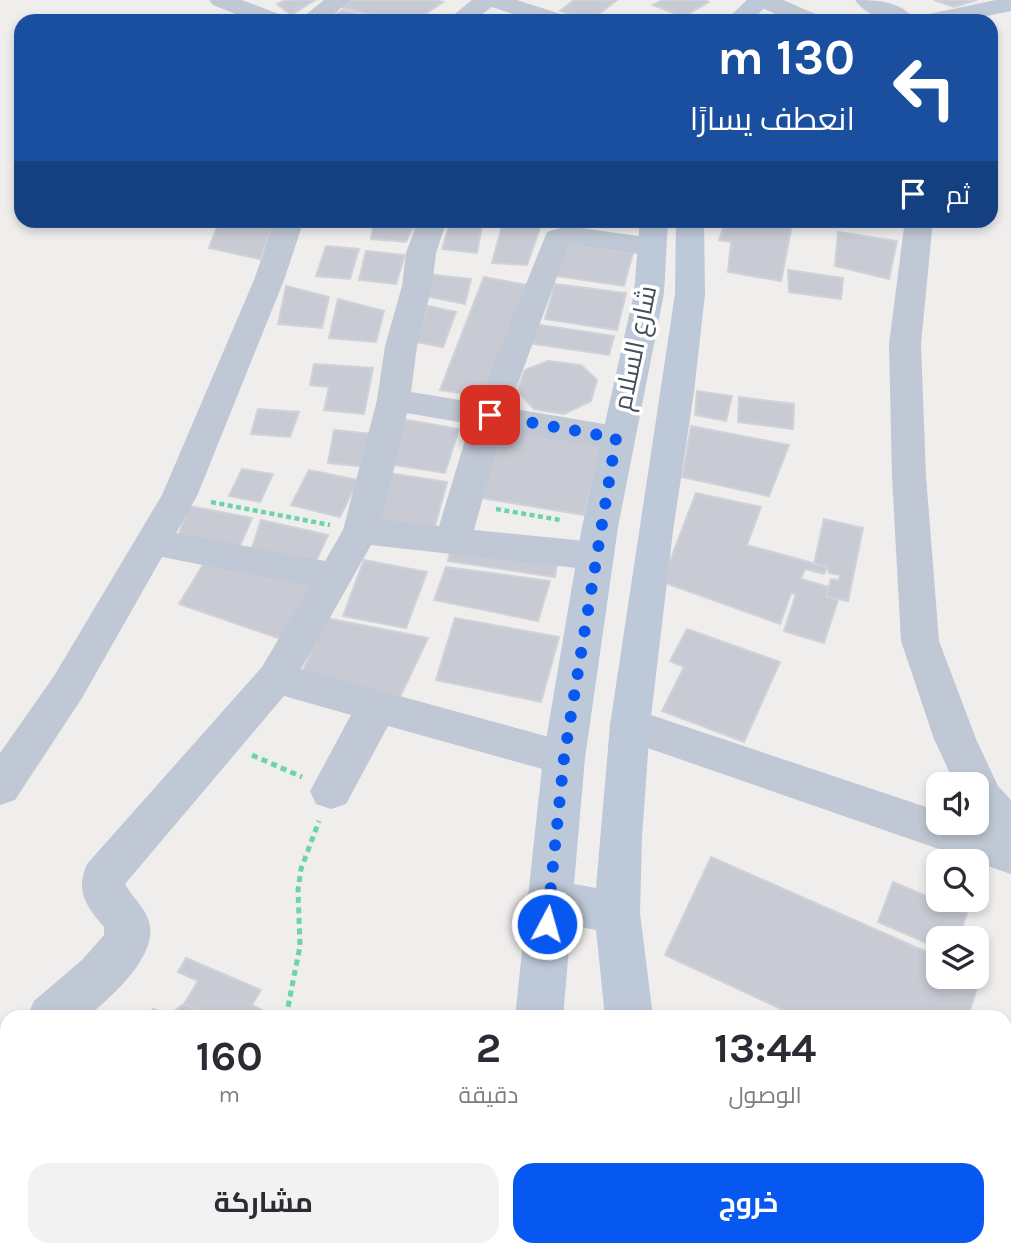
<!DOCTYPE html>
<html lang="ar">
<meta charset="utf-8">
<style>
body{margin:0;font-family:Karla,Cairo,sans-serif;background:#f2f2f3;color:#2b2b33;direction:rtl;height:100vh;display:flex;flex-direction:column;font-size:26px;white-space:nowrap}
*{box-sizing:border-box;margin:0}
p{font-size:23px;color:#7c7c81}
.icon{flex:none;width:38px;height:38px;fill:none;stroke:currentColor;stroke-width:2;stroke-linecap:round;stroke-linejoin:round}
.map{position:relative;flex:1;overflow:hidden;direction:ltr}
.drawer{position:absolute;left:0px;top:1010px;width:1012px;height:247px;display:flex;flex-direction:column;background:#fff;border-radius:21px 21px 0 0;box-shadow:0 4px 10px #0003;direction:rtl}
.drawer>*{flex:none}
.top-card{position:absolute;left:14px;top:14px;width:984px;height:214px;border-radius:21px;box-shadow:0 4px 10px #0003;direction:rtl;background:#1a4fa0;color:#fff;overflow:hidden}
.fabs{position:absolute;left:926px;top:772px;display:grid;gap:14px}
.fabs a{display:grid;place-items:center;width:63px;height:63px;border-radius:14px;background:#fff;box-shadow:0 4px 10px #0003;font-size:35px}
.pin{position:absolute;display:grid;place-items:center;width:60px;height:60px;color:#fff;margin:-30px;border-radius:14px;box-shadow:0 4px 10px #0006}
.me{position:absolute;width:77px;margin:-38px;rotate:6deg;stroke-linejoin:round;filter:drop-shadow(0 0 5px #0008)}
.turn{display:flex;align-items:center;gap:24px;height:147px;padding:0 28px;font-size:32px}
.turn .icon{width:91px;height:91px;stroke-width:2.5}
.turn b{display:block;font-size:49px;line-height:60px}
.then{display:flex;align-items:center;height:66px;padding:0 28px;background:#0003;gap:14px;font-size:26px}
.eta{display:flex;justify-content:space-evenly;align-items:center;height:119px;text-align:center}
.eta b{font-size:42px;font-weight:700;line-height:49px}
.primary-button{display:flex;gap:14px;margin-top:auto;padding:14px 28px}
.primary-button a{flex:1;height:80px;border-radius:21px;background:#0758f0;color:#fff;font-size:28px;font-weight:700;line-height:80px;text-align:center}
.primary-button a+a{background:#f2f2f3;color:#2b2b33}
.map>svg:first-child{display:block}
</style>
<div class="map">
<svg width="1011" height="1256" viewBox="0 0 1011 1256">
<rect width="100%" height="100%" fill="#f0eded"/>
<path fill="#c8cbd4" stroke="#d0d2da" stroke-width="2" d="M 286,0 L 315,0 L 291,15 L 277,4 Z
M 352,0 L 436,0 L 443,2 L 415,21 L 393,21 L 341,7 Z
M 574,0 L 617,0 L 590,21 L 560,11 Z
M 662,0 L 705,0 L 709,2 L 683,17 L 653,5 Z
M 934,0 L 977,0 L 954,7 Z
M 343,10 L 381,21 L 322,21 Z
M 220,220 L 275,220 L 260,259 L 209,248 Z
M 374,220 L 417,220 L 406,242 L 371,239 Z
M 451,220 L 483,220 L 477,253 L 442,249 Z
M 586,220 L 620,220 L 619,226 L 585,227 Z
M 726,220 L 793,220 L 781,281 L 728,272 L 731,242 L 719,240 Z
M 503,222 L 542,223 L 527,265 L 492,263 Z
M 838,232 L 897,241 L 889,279 L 835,266 Z
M 565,243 L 633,253 L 624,286 L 556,276 Z
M 326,246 L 359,249 L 350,279 L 316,276 Z
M 366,251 L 405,255 L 396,284 L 359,280 Z
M 788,270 L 843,278 L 841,299 L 789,292 Z
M 427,274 L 471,279 L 465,304 L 420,295 Z
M 484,277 L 527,285 L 484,397 L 440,390 Z
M 555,284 L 626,293 L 617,330 L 545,319 Z
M 286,286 L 329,297 L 322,328 L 278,324 Z
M 338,299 L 384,311 L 376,342 L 329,338 Z
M 428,306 L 456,312 L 443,347 L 416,342 Z
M 534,324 L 614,336 L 609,355 L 527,343 Z
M 548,361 L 581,365 L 597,380 L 591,401 L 564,414 L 534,409 L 517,391 L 525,370 Z
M 314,364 L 373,368 L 364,414 L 324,410 L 329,387 L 310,385 Z
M 697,391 L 732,396 L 726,421 L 695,415 Z
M 739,397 L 794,404 L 793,429 L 738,422 Z
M 258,409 L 299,412 L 290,437 L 251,434 Z
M 396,418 L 459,429 L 445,473 L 387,464 Z
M 691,426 L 789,445 L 769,496 L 682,477 Z
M 498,429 L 602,444 L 584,515 L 475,497 Z
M 334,430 L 372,434 L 366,467 L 328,463 Z
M 242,469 L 273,474 L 260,502 L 229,496 Z
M 309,470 L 358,480 L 340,517 L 291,505 Z
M 383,472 L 447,482 L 434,530 L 373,522 Z
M 696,493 L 761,507 L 747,545 L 827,567 L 824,574 L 805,569 L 801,579 L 829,587 L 826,596 L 838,600 L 824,643 L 784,631 L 796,594 L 791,593 L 780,624 L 662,582 Z
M 189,506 L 252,518 L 240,546 L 178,536 Z
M 824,519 L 863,528 L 848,601 L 826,596 L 831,579 L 839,580 L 840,575 L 829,573 L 827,567 L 814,564 Z
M 261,520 L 328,535 L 316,561 L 252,548 Z
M 451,547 L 558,557 L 555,577 L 448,561 Z
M 206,560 L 318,585 L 284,640 L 179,604 Z
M 364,560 L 427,572 L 406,628 L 343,616 Z
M 446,567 L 550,581 L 538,621 L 434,600 Z
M 326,618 L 428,638 L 399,699 L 301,675 Z
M 455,618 L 559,637 L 541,702 L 436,680 Z
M 687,629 L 780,662 L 744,742 L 662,711 L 684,667 L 670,661 Z
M 711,857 L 938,957 L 938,976 L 981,975 L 968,1017 L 798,1017 L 665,955 Z
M 893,882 L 967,913 L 959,938 L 938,938 L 938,948 L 878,922 Z
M 186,958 L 261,990 L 252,1005 L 276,1017 L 216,1017 L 184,1004 L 198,981 L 178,972 Z
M 184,1004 L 216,1017 L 148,1017 L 153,1009 L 169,1015 Z
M 2,1186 L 7,1188 L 7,1250 L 11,1250 L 7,1256 L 0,1256 Z
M 72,1250 L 146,1250 L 137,1256 L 68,1256 Z
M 249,1250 L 379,1250 L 377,1256 L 266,1256 Z
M 727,1250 L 918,1250 L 916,1256 L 739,1256 Z"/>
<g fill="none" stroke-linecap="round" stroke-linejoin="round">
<path stroke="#6bd4aa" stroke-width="4.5" stroke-dasharray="5 3.5" stroke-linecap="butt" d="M 211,502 L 330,525
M 496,509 L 560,520"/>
<path stroke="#6bd4aa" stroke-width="5" stroke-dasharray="6 4.5" stroke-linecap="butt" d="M 252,755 L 302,777
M 286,1017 L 300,946 L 298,890 L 301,869 L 319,821"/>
<path fill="#bfc8d4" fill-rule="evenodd" d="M 209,0 L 242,0 L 284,16 L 287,21 L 253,21 L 213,5 Z
M 324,0 L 351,0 L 325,21 L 298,21 Z
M 472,0 L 517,0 L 567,16 L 570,21 L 534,21 L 492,7 L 473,21 L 446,21 Z
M 751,0 L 783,0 L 820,16 L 823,21 L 791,21 L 755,5 Z
M 855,0 C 877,0 902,1 916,21 C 894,21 869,20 855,0 Z
M 275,220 L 304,220 L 284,280 L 197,496 L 176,533 L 325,561 L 343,530 L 377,400 L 385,346 L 402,286 L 406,253 L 418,220 L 447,220 L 436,253 L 432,286 L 417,346 L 411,392 L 478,403 L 547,232 L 567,226 L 652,238 L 662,241 L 667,247 L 662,253 L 652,256 L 569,244 L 509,408 L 616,426 L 628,430 L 633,438 L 628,446 L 616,450 L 502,430 L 474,530 L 595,542 L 608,546 L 613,556 L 608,566 L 595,570 L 371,545 L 301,669 L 564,741 L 579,746 L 585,758 L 579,770 L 564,775 L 388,726 L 346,804 L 331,809 L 316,804 L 310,791 L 351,715 L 284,696 L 125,884 C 132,898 147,908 150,926 C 155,959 110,998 87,1017 L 27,1017 L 34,1001 L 83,959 L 104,935 L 104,927 C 86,906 75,891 87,864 L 262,667 L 310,586 L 162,557 L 82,698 L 15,800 L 0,805 L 0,753 L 54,676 L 162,495 L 254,280 ZM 407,413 L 470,424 L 439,526 L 382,520 Z
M 905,220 L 933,220 L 921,344 L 926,476 L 939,641 L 976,739 L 998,786 L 1011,800 L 1011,874 L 616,737 L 610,725 L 616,713 L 630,708 L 938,811 L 938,822 L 972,822 L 980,825 L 976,821 L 976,784 L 955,784 L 934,739 L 901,641 L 892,476 L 889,344 Z
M 7,1051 L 7,1106 L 0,1109 L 0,1054 Z
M 0,1111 L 7,1113 L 7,1163 L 0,1161 Z
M 1011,1125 L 1011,1191 L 1004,1193 L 1004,1127 Z
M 630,1250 L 694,1250 L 697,1256 L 633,1256 Z
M 951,1250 L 1005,1250 L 1003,1256 L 949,1256 Z"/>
<path fill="#bdc8d8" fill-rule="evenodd" d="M 747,0 L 773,0 L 751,21 L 725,21 Z
M 996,0 L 1011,0 L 1011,11 L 963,21 L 916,21 L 919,16 Z
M 640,220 L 668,220 L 664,293 L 618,527 L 585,758 L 574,884 L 596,888 L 610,725 L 675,294 L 676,220 L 704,220 L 705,294 L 694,392 L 673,531 L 650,725 L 642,837 L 640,913 L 653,1017 L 605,1017 L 596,930 L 571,925 L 563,1017 L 515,1017 L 543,758 L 582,527 L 634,293 Z
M 490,1250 L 544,1250 L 543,1256 L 489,1256 Z
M 578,1250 L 631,1250 L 632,1256 L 578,1256 Z"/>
</g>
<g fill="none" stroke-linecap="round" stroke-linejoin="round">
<path stroke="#0758f0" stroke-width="12" stroke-dasharray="0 21.6" d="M 490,415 L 616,438 L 564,758 L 547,924"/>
</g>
<g text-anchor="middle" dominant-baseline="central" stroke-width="7" stroke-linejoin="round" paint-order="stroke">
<g font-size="26" fill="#444e5c" stroke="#fff">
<text transform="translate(635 348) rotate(-78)">شارع السلام</text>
</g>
</g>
</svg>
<div class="fabs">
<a><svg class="icon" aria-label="sound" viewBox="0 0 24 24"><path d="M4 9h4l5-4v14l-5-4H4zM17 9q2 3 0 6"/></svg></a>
<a><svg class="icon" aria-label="search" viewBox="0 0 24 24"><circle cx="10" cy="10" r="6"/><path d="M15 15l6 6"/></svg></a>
<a><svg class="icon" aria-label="layers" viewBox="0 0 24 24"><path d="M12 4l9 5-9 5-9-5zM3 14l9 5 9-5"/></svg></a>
</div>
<div class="pin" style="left:490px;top:415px;background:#d93025"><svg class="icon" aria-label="arrive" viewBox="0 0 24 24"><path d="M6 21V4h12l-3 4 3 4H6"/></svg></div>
<svg class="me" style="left:547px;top:924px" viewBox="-20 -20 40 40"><circle r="17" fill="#0758f0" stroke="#fff" stroke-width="3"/><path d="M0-11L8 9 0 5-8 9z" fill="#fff"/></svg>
<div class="top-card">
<div class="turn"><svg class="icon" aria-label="left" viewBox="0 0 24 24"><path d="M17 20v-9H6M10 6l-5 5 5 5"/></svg><div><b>130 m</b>انعطف يسارًا</div></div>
<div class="then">ثم<svg class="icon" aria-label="arrive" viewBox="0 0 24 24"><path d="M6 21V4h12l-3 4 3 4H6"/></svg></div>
</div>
<section class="drawer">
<div class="eta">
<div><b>13:44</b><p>الوصول</p></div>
<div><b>2</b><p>دقيقة</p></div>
<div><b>160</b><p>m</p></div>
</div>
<div class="primary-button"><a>خروج</a><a>مشاركة</a></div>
</section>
</div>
